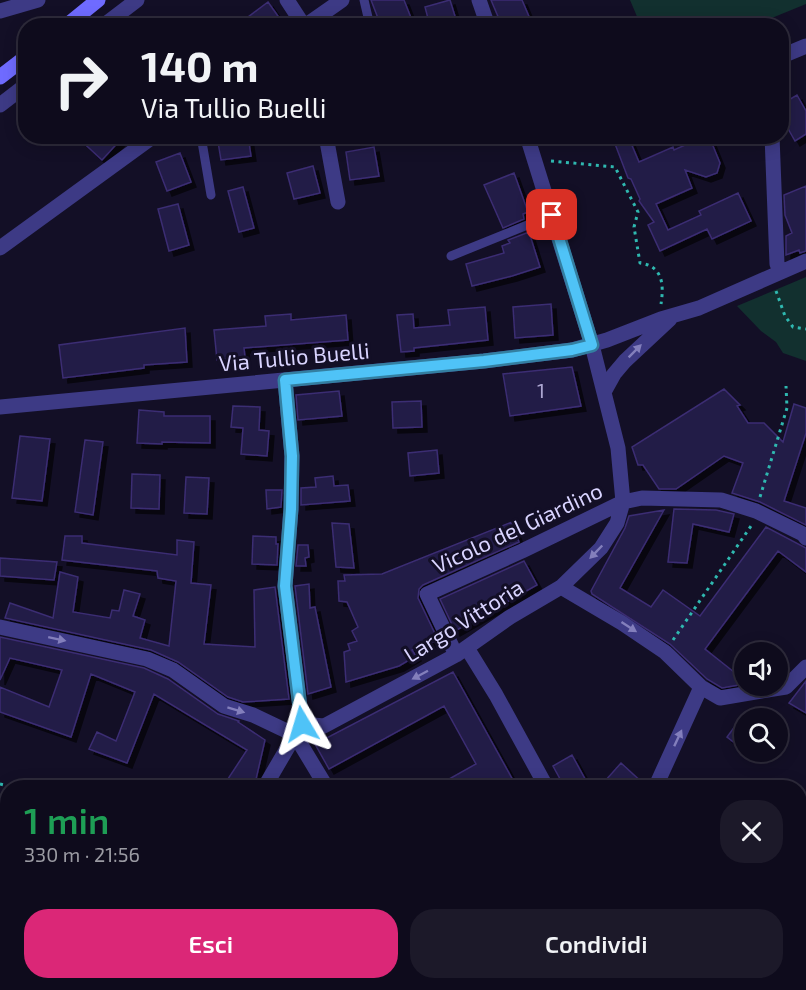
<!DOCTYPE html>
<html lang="it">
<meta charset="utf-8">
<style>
body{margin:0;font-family:"Exo 2",sans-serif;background:#1c1929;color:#f1f3f6;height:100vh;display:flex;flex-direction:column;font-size:22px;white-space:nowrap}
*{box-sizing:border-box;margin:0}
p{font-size:20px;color:#9b9ba3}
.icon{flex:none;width:33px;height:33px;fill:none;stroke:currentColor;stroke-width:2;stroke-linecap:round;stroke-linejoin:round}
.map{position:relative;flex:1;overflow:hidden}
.sheet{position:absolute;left:0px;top:780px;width:807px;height:210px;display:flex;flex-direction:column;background:#0e0b1c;border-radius:24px 24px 0 0;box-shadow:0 3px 15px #0003,0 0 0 2px #2e2b3b}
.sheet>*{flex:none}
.top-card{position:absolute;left:18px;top:18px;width:771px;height:126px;border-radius:24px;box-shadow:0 3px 15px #0003,0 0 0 2px #2e2b3b;background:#0e0b1c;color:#f1f3f6;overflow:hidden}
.fabs{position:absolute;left:734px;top:642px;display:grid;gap:12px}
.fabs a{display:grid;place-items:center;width:54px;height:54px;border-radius:50%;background:#0e0b1c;box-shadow:0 3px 15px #0003,0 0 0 2px #2e2b3b;font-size:30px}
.pin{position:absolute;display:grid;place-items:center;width:51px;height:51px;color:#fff;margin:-26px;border-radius:12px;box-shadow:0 3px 9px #0006}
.me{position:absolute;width:66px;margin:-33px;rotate:353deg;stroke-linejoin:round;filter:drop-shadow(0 0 4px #0008)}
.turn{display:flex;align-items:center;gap:21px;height:126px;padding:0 24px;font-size:27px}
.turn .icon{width:78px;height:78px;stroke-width:2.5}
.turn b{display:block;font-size:42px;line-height:51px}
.round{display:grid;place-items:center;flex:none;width:63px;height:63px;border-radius:24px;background:#1c1929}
.overview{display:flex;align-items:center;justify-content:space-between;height:102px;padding:0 24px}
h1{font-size:36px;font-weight:600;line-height:45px;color:#1e9e55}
.action{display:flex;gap:12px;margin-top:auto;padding:12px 24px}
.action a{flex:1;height:69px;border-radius:24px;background:#db2777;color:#fff;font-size:24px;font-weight:600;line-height:69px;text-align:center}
.action a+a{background:#1c1929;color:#f1f3f6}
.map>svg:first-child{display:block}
</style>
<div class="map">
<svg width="806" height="990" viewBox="0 0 806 990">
<defs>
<filter id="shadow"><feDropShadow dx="5" dy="5" stdDeviation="0" flood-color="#0009"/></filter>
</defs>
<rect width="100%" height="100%" fill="#130f26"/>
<path fill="#12302f" d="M 630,0 L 806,0 L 806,4 L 755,25 L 641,26 Z
M 806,277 L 806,361 L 783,353 L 776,342 L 761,331 L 737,306 Z
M 806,910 L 806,990 L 737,990 L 731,985 L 734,982 L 800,982 L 800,916 Z
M 304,982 L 366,983 L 377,990 L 299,990 Z"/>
<path fill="#241b47" stroke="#3b2d73" stroke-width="1.5" filter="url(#shadow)" d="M 371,0 L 404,0 L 413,23 L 406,26 L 381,26 Z
M 450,0 L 458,26 L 430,26 L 425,7 Z
M 491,0 L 522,0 L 533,26 L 502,26 Z
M 268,2 L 285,26 L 236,26 Z
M 797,95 L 806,111 L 806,134 L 795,141 L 782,118 L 782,104 Z
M 76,136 L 124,136 L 102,160 Z
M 217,136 L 248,136 L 251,156 L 221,160 Z
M 612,136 L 628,136 L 639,162 L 673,147 L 674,150 L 701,138 L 711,141 L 720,163 L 717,173 L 706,177 L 685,170 L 692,188 L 656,204 L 668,230 L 701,215 L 699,211 L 738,193 L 751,221 L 712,239 L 707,229 L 660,251 L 648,225 L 654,222 L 639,201 L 640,199 L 631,179 L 628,178 Z
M 374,147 L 379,176 L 350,180 L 346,152 Z
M 180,153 L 191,182 L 167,191 L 156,162 Z
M 313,166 L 320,193 L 294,199 L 287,173 Z
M 514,173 L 528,212 L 523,214 L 524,219 L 503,228 L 484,185 Z
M 806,186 L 806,251 L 800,253 L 799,250 L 786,255 L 786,236 L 792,233 L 785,215 L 784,195 Z
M 243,187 L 254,228 L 239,232 L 228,191 Z
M 178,204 L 189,245 L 169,251 L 158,209 Z
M 529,232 L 540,267 L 512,276 L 472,286 L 466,264 L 504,253 L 502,246 L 510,243 L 508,240 Z
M 551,304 L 553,335 L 515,338 L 513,307 Z
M 485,307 L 488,340 L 414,348 L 414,351 L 401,352 L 397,315 L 413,314 L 414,328 L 450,325 L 448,310 Z
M 291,314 L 291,320 L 346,315 L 348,340 L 244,348 L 245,357 L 217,360 L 214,330 L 266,326 L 265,316 Z
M 185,328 L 187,362 L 144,365 L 144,368 L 63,378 L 59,345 Z
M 572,367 L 581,406 L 510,416 L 503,374 Z
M 724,389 L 740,405 L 737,406 L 748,423 L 764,423 L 783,442 L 794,404 L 806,408 L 806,433 L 784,501 L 806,508 L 806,525 L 760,502 L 732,493 L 743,463 L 724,456 L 676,489 L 659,489 L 643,465 L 638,465 L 632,447 Z
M 339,391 L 342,416 L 298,420 L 296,395 Z
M 421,401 L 422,427 L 393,428 L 392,402 Z
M 233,406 L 260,407 L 259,430 L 269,431 L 267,456 L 241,454 L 243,428 L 231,427 Z
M 139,410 L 164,412 L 164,416 L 210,416 L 210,443 L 162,442 L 162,444 L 137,443 Z
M 20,436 L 50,439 L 42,501 L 12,498 Z
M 85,440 L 103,442 L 93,515 L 75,512 Z
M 437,450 L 439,473 L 410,476 L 408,453 Z
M 132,474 L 160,475 L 159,509 L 131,508 Z
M 333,476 L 334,486 L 348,485 L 350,501 L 301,505 L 301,488 L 316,487 L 315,478 Z
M 186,477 L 209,478 L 207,514 L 184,513 Z
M 266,490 L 282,490 L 281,507 L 267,509 Z
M 674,509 L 716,510 L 734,514 L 729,532 L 693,524 L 687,563 L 668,562 Z
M 664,510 L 620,588 L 651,607 L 663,590 L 700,616 L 766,527 L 806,548 L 806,572 L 778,551 L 705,649 L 739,676 L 744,675 L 744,684 L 722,688 L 707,679 L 670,644 L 592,594 L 591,591 L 625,528 L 629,516 Z
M 512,522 L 519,542 L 423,585 L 419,589 L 418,598 L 438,640 L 412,650 L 416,656 L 399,666 L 346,682 L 344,652 L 350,650 L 348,644 L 357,641 L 352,631 L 358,627 L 347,602 L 339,601 L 338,581 L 345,581 L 344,575 L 382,574 Z
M 332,523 L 349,524 L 354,568 L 336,567 Z
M 65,536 L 82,536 L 82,543 L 177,555 L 177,540 L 194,542 L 191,583 L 211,585 L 204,644 L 255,647 L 254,590 L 275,587 L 289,699 L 243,702 L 228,697 L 178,662 L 151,650 L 5,618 L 10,603 L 53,618 L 60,572 L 78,577 L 73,612 L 110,618 L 112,610 L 119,611 L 124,590 L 140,594 L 133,616 L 145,620 L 140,638 L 169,646 L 176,581 L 158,578 L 157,571 L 62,560 Z
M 253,536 L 276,537 L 276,544 L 278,544 L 277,565 L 252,564 Z
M 298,545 L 308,545 L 309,557 L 305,558 L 306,566 L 296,566 Z
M 0,558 L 57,562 L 54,580 L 0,576 Z
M 524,561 L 537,585 L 455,631 L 440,599 Z
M 309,584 L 310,608 L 315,607 L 331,687 L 308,694 L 295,586 Z
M 0,637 L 144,668 L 168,679 L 218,714 L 239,721 L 238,722 L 265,740 L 254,788 L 222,788 L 247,750 L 154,694 L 127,763 L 89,749 L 97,732 L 116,741 L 135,692 L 91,674 L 71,737 L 0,712 L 0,687 L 49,707 L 62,670 L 10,658 L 0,680 Z
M 453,672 L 514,782 L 505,788 L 433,788 L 476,764 L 444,706 L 329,769 L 315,744 Z
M 806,681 L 806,713 L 789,703 Z
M 744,714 L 744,750 L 727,737 Z
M 572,755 L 590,788 L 565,788 L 553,766 Z
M 621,763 L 646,786 L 645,788 L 611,788 L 605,781 Z"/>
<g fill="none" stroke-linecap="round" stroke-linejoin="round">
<path stroke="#2fb8b0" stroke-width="3" stroke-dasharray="3 4.5" stroke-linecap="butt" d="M 551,161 L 615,167 L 638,212 L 634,227 L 640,263 C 663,266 664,285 661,304
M 776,291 L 785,316 L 793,327 L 806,329
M 760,497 L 787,408 L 786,386
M 673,640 L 751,526
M 0,784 L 17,788"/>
<path stroke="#3d3a85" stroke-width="9" d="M 364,0 L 370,26
M 201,136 L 211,195
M 451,256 L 552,215"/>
<path stroke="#3d3a85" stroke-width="15" d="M 287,0 L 304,26
M 479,0 L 488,26
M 0,11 L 38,0
M 103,26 L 137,0
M 305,26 L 342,0
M 782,56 L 806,46
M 0,105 L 26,85
M 326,136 L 338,202
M 772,136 L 777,264 L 781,271
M 0,248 L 154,136
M 285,380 L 292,456 L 291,509 L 285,586 L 302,724
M 604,392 L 614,374 L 625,361 L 670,319
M 0,407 L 484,361 L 572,350 L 607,340 L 661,319 L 699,308 L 806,261
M 561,587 L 622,623 L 665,652 L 701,687 L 720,698 L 786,687 L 806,667
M 0,627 L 147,659 L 173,670 L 224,706 L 253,715 L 295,735
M 467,648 L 496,695 L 547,788
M 456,655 L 427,594 L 522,551 L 623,502 L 642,498 L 721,500 L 756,511 L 803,534 L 806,538
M 302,724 L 324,726 L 456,655 L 510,617 L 561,587 L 601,548 L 617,523 L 623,502 L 618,448 L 592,345 L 527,136
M 295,735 L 327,788
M 264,788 L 299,728
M 655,788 L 701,687
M 627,982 L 636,990
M 119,990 L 125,982
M 545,990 L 549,982"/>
<path stroke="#6f6bff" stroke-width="15" d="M 66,26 L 98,0
M 0,77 L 26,57"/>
</g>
<defs><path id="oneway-solid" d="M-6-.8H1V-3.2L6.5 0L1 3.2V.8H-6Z" transform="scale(1.5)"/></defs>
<g fill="#837fbc">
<use href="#oneway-solid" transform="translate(635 351) rotate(-45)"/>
<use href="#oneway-solid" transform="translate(596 552) rotate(134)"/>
<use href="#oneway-solid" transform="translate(629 627) rotate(33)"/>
<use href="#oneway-solid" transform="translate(57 639) rotate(12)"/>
<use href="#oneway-solid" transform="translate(420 675) rotate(152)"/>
<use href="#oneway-solid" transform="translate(236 710) rotate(17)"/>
<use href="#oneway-solid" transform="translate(678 738) rotate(-65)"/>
</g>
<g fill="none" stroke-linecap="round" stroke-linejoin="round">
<g stroke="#337fa1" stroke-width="15">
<path id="route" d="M 302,724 L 285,586 L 291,509 L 292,456 L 285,380 L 484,361 L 572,350 L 592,345 L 552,215"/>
</g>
<use href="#route" stroke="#4fc3f7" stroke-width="10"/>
</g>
<g text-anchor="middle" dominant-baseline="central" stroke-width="6" stroke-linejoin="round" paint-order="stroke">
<g font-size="20" fill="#aca6d1">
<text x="541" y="390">1</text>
</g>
<g font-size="22" fill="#d9d4ff" stroke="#130f26">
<text transform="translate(294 356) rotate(-5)">Via Tullio Buelli</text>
<text transform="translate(517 527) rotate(-25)">Vicolo del Giardino</text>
<text transform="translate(463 620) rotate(-32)">Largo Vittoria</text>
</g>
</g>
</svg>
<div class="fabs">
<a><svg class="icon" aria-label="sound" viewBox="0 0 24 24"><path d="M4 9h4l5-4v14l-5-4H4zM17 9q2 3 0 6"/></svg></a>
<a><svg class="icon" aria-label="search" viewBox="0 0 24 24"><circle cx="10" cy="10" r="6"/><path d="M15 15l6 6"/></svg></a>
</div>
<div class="pin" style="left:552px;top:215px;background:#d93025"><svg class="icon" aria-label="arrive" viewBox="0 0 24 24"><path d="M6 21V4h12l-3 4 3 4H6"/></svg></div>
<svg class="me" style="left:302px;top:724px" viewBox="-20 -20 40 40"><path d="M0-17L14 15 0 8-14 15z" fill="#4fc3f7" stroke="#fff" stroke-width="4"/></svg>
<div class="top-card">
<div class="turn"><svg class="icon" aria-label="right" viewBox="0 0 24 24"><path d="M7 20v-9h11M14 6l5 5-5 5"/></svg><div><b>140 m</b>Via Tullio Buelli</div></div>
</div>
<section class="sheet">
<div class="overview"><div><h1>1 min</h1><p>330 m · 21:56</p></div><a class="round"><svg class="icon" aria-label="close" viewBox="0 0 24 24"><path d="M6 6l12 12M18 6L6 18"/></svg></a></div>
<div class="action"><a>Esci</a><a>Condividi</a></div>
</section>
</div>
